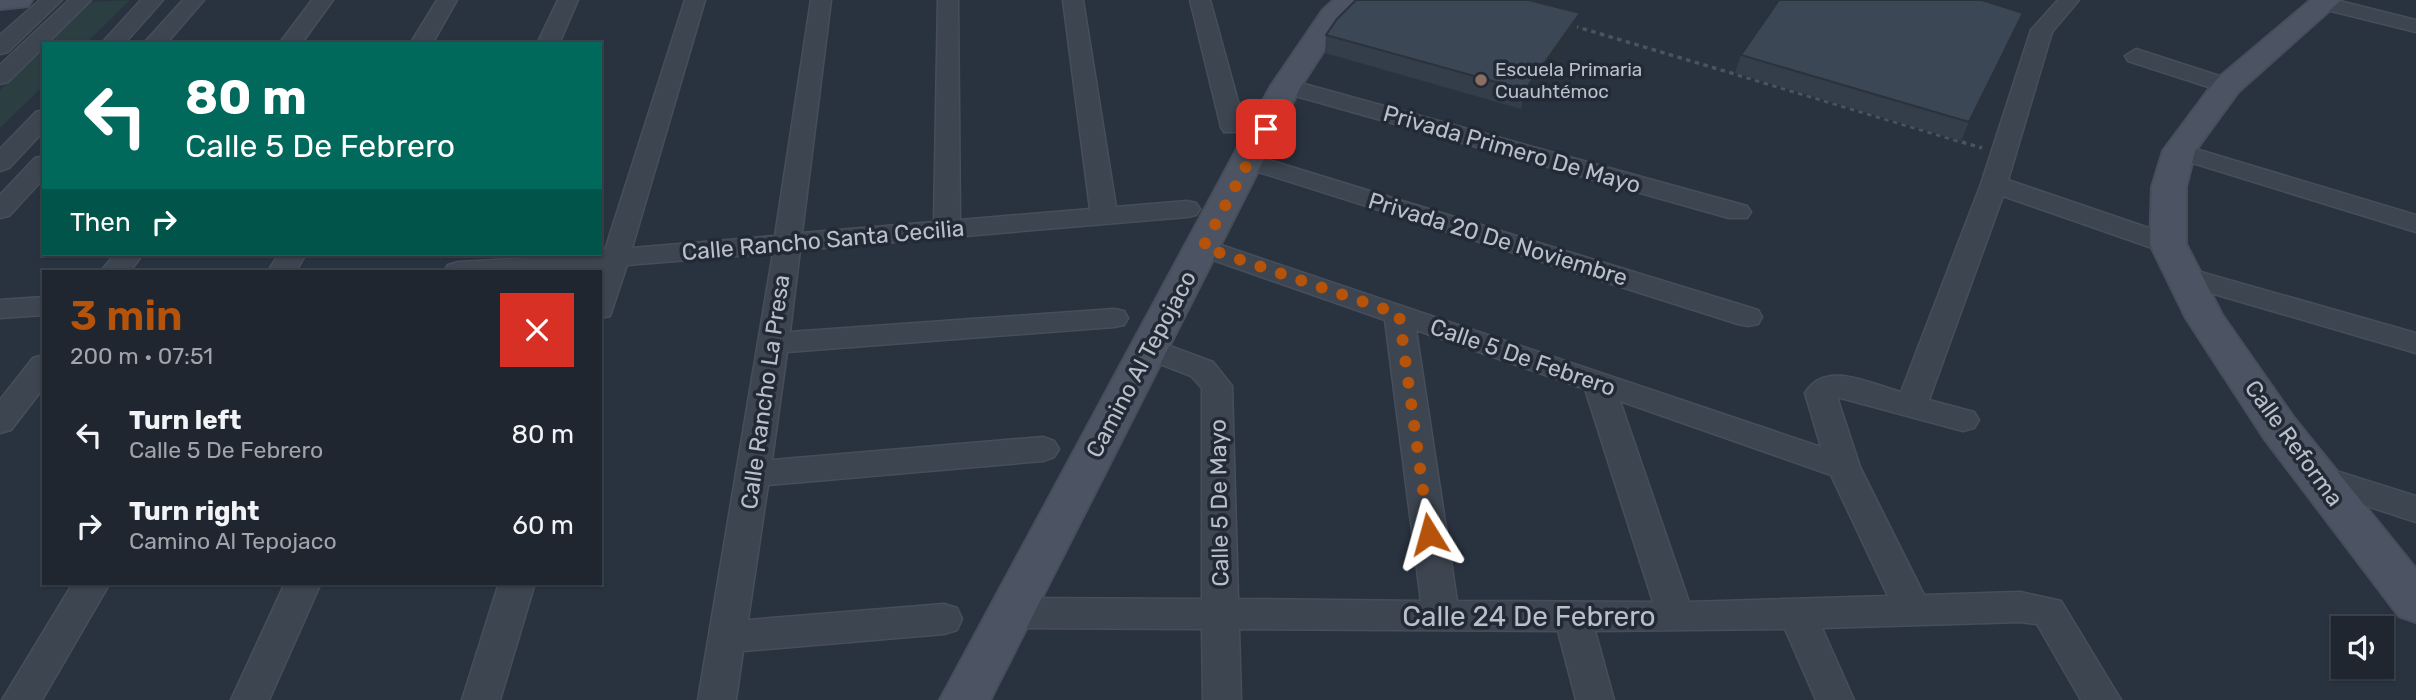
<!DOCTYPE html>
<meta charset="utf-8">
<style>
body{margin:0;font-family:Rubik,sans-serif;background:#272e38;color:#f1f3f6;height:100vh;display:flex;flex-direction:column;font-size:26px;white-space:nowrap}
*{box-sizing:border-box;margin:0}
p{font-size:23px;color:#a1a5ab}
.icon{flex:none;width:38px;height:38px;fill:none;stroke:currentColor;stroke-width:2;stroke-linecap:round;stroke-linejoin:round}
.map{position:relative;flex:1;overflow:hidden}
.side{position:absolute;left:42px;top:270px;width:560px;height:315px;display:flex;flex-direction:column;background:#1f2630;border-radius:0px;box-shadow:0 2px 5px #0004,0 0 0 2px #3c434c}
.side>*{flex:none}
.banner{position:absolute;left:42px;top:42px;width:560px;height:214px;border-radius:0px;box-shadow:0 2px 5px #0004,0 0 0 2px #3c434c;background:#00695c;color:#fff;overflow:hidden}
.controls{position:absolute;left:2331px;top:616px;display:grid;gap:14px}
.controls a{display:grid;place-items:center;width:63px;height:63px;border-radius:0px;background:#1f2630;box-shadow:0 2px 5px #0004,0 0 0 2px #3c434c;font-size:35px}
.pin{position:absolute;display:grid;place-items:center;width:60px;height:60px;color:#fff;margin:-30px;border-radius:14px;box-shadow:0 4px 10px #0006}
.me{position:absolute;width:77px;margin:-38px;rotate:352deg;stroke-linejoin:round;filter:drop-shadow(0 0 5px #0008)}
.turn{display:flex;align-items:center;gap:24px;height:147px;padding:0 28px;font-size:32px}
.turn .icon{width:91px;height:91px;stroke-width:2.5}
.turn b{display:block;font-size:49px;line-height:60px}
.then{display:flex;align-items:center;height:66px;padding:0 28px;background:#0003;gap:14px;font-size:26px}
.round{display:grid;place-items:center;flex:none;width:74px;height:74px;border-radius:0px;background:#272e38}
.overview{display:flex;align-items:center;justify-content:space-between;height:119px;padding:0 28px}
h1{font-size:42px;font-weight:600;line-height:52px;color:#b45309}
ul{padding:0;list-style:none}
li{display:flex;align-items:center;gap:21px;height:91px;padding:0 28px}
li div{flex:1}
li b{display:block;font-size:26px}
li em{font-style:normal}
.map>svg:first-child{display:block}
</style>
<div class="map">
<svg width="2416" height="700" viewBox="0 0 2416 700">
<rect width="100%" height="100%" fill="#293340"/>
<path fill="#2b3e41" d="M 130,0 L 85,44 L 47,44 L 90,2 Z
M 44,47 L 44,85 L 0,128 L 0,90 Z"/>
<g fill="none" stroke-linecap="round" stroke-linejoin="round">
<g stroke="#474e5a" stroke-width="3">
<path id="street" d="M 40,0 L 62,0 L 8,52 L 0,54 L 0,35 Z
M 69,0 L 91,0 L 8,82 L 0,84 L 0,65 Z
M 141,0 L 163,0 L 124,44 L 101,44 Z
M 183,0 L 204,0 L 166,44 L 143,44 Z
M 312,0 L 333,0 L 301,44 L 279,44 Z
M 437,0 L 457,0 L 432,44 L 410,44 Z
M 558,0 L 578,0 L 559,44 L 537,44 Z
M 685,0 L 705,0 L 632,248 L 775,236 L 811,0 L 831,0 L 802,233 L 934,222 L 938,0 L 958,0 L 960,220 L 1090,209 L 1063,0 L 1083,0 L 1116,207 L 1187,201 L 1196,203 L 1200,209 L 1196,215 L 1187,217 L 800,250 L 790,332 L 1114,309 L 1124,311 L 1128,318 L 1124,325 L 1114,327 L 787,352 L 772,460 L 1043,437 L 1054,441 L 1059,449 L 1054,457 L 1043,461 L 768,485 L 748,620 L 944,604 L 957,608 L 962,619 L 957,630 L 944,634 L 743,651 L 736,700 L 698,700 L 773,253 L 627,265 L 610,316 L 600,318 L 599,268 L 556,271 L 444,271 L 448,265 L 458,262 L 600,254 L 600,250 L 605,250 Z
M 1190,0 L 1210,0 L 1245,127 L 1242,132 L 1224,132 L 1221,127 Z
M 2058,0 L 2079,0 L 2052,32 L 2008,180 L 2178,238 L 2182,244 L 2178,250 L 2158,250 L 2003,196 L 1929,400 L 1974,412 L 1979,420 L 1974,428 L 1963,431 L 1837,397 L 1860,467 L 1924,595 L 2020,592 L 2061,601 L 2121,700 L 2081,700 L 2037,624 L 2020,622 L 1822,628 L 1854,700 L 1816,700 L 1785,629 L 1595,631 L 1614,700 L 1576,700 L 1558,631 L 1239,629 L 1241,700 L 1203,700 L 1202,629 L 1010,628 L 997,624 L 992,613 L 997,602 L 1010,598 L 1202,599 L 1202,388 L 1191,376 L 1137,355 L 1133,348 L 1137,341 L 1148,338 L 1213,362 L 1232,386 L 1238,599 L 1421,601 L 1385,320 L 1193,253 L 1189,247 L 1193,241 L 1203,239 L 1821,447 L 1805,393 C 1825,359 1871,384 1901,392 L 1981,184 L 2031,30 ZM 1416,330 L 1585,389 L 1653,602 L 1457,601 ZM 1620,401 L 1831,475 L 1888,596 L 1689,602 Z
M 2314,0 L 2336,0 L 2416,20 L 2416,32 L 2315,7 L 2312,3 Z
M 2136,49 L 2235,81 L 2239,86 L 2235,91 L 2227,93 L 2128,61 L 2125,56 Z
M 1286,79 L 1747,206 L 1751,212 L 1747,218 L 1729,218 L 1278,91 L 1274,86 L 1278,81 Z
M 44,110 L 44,131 L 9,168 L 0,171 L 0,149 L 36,112 Z
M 2179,144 L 2416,215 L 2416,232 L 2170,156 L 2167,151 L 2170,146 Z
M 1249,154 L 1758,310 L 1762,317 L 1758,324 L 1748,326 L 1738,324 L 1240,166 L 1237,161 L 1240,156 Z
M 44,156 L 44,178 L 9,216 L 0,218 L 0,195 L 35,158 Z
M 115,254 L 143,254 L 130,271 L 101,271 Z
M 279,254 L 306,254 L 296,271 L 268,271 Z
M 2183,267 L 2416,333 L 2416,353 L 2173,282 L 2169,276 L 2173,270 Z
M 44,297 L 44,315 L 0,318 L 0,300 Z
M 44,355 L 44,387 L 11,430 L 0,433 L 0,400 L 33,358 Z
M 2317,465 L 2416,496 L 2416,522 L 2305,486 L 2301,477 L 2305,468 Z
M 73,583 L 110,583 L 42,700 L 2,700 Z
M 285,583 L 321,583 L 269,700 L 231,700 Z
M 499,583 L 535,583 L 500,700 L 462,700 Z"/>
</g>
<g stroke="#474e5a" stroke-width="4">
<path id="secondary" d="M 0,0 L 32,0 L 28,6 L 0,9 Z
M 1334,0 L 1364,0 L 1343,21 L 1301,86 L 990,700 L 940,700 L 1271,86 L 1323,10 Z
M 2311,0 L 2341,0 L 2238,92 L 2195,151 L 2186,187 L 2186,244 L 2222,315 L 2294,418 L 2416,569 L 2416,622 L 2399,616 L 2264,438 L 2186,318 L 2150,244 L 2152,187 L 2163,151 L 2216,80 Z"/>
</g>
<path stroke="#445759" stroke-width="3.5" stroke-dasharray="4.5 4.5" stroke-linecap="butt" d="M 1574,26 L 1982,148"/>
<use href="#street" fill="#3d4550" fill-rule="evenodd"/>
<use href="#secondary" fill="#4c5463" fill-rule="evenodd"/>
</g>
<path fill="#343d4a" d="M 2023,13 L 1961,141 L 1735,73 L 1741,55 Z
M 1576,31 L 1521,109 L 1325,53 L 1326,35 Z"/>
<path fill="#2a323c" d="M 1580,13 L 1576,31 L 1521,109 L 1525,90 Z
M 2023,13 L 2015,31 L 1961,141 L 1969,122 Z"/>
<path fill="#3c4756" stroke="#2a323c" stroke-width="2" d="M 1356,0 L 1529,0 L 1580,13 L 1525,90 L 1326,35 L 1337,19 Z
M 1779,0 L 1982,0 L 2023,13 L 1969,122 L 1741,55 Z"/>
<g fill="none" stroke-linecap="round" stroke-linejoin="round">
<path stroke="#b45309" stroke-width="12" stroke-dasharray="0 21.6" d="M 1266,129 L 1203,247 L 1399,314 L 1429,534"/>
</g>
<circle fill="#8d6e63" stroke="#222a36" stroke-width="2.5" cx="1481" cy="80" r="7"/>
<g text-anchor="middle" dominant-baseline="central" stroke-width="7" stroke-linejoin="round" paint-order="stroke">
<g font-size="19" fill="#bac0ca" stroke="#222a36" text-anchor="start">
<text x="1495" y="69">Escuela Primaria<tspan x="1495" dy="22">Cuauhtémoc</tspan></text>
</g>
<g font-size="23" fill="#bac0ca" stroke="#222a36">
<text transform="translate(1512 149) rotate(16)">Privada Primero De Mayo</text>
<text transform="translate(1498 239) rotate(17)">Privada 20 De Noviembre</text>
<text transform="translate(823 240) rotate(-5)">Calle Rancho Santa Cecilia</text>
<text transform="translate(1523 357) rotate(19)">Calle 5 De Febrero</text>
<text transform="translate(1141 364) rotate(-62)">Camino Al Tepojaco</text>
<text transform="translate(765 392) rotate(-82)">Calle Rancho La Presa</text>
<text transform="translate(2294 443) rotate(54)">Calle Reforma</text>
<text transform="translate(1219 503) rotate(-91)">Calle 5 De Mayo</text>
</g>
<g font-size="28" fill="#bac0ca" stroke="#222a36">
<text x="1529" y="616">Calle 24 De Febrero</text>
</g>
</g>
</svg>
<div class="controls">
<a><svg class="icon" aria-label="sound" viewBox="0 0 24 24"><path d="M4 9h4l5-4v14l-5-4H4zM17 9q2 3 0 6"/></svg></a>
</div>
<div class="pin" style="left:1266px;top:129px;background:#d93025"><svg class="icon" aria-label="arrive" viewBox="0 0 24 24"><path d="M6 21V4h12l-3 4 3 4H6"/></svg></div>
<svg class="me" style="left:1429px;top:534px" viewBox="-20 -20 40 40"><path d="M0-17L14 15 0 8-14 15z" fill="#b45309" stroke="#fff" stroke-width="4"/></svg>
<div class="banner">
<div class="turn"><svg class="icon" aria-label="left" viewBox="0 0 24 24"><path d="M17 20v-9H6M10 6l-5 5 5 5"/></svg><div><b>80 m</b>Calle 5 De Febrero</div></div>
<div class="then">Then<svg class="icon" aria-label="right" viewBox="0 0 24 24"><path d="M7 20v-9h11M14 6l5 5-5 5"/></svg></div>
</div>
<section class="side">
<div class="overview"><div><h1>3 min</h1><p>200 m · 07:51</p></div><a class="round" style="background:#d93025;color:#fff"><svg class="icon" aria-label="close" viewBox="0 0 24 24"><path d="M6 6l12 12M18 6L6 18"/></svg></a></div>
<ul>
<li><svg class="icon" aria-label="left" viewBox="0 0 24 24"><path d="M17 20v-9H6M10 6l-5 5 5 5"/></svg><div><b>Turn left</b><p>Calle 5 De Febrero</p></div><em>80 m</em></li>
<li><svg class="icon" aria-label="right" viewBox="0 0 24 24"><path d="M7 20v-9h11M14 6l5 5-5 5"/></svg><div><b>Turn right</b><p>Camino Al Tepojaco</p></div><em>60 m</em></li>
</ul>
</section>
</div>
